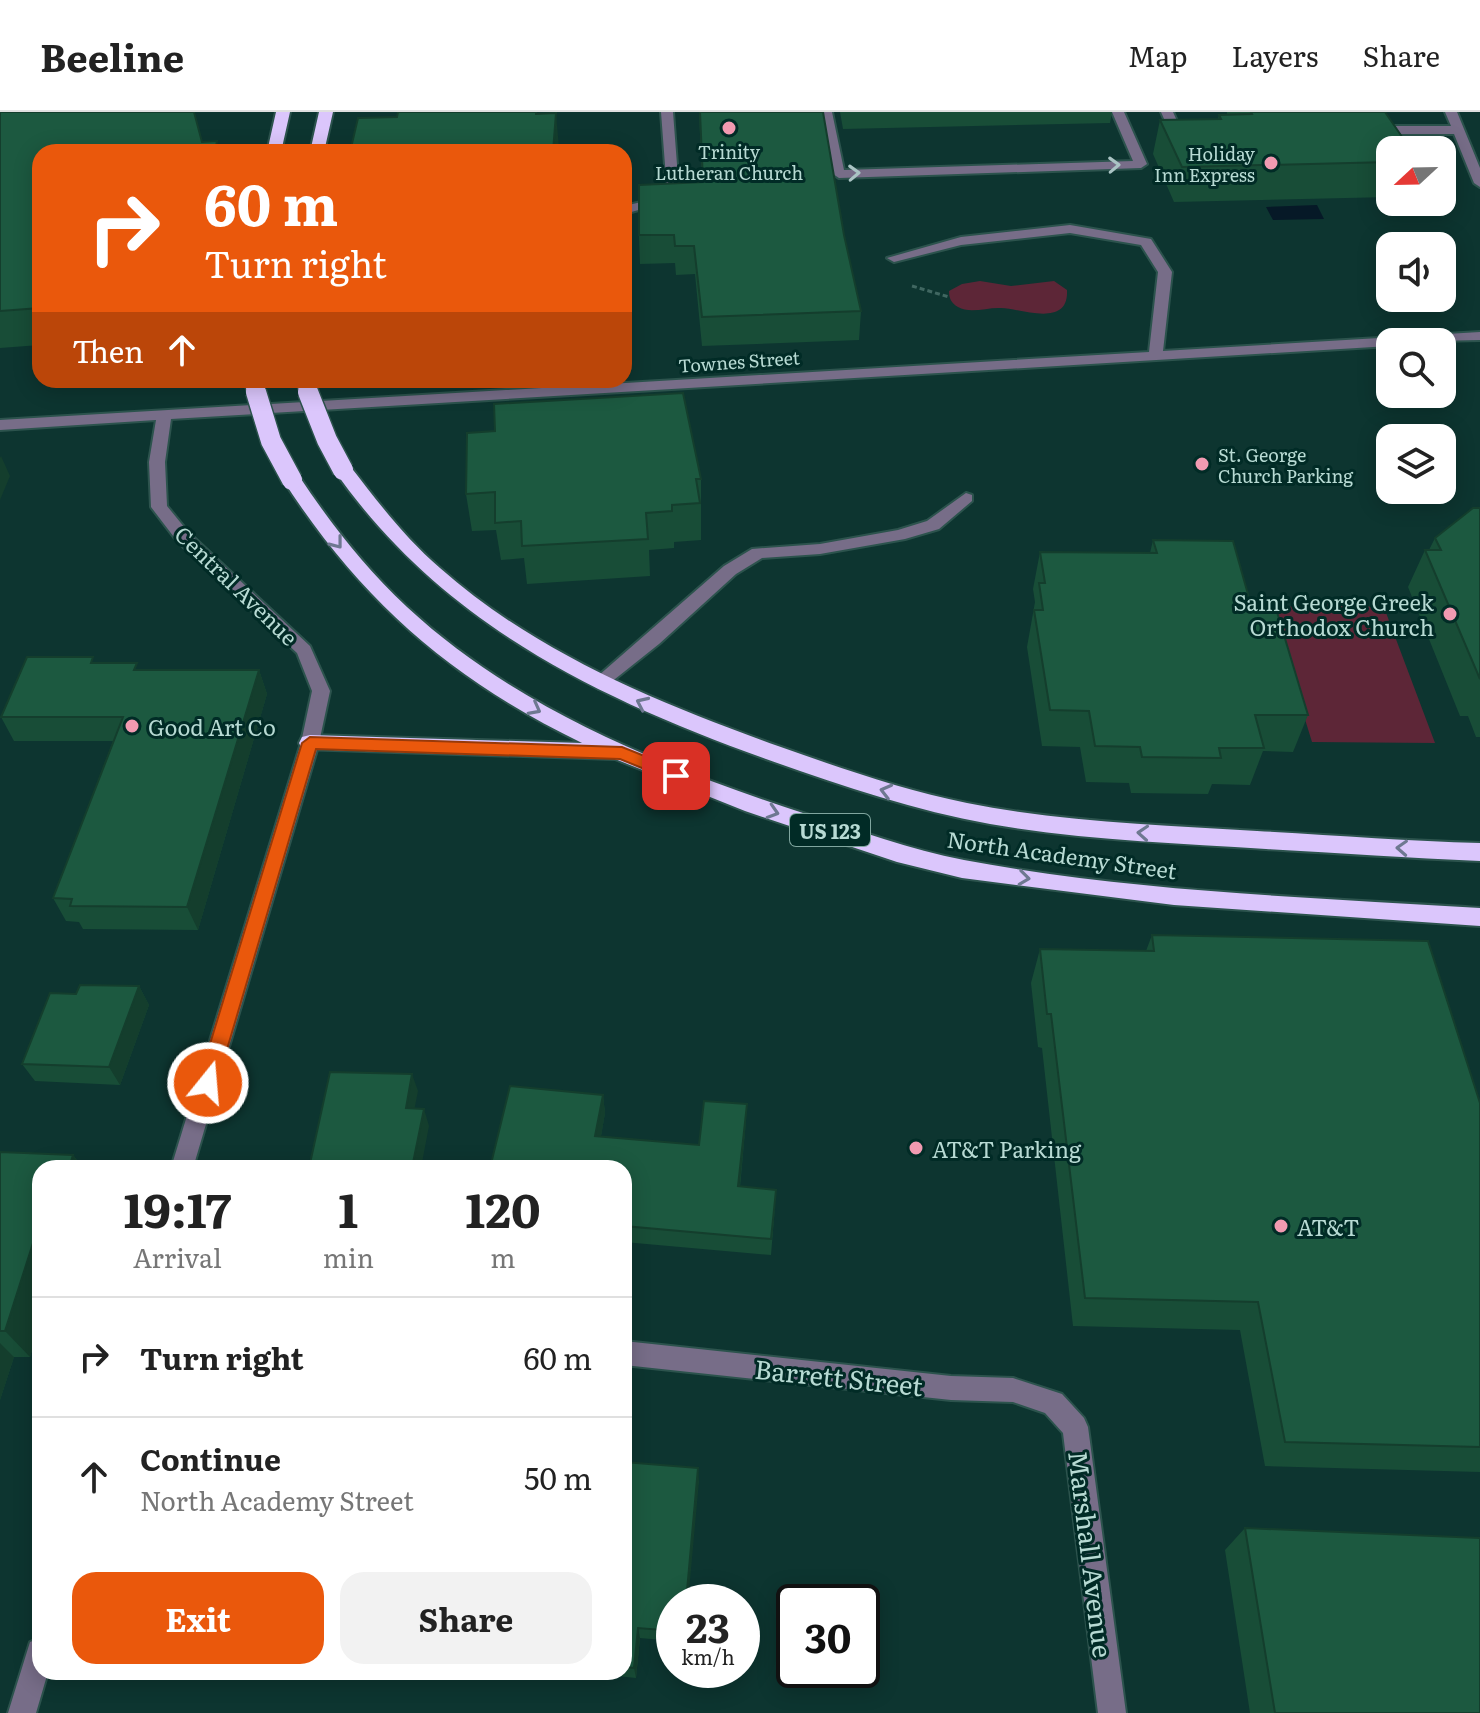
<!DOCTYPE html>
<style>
body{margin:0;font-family:Literata,serif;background:#f2f2f2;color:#222;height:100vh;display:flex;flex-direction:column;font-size:30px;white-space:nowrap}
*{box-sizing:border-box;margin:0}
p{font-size:26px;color:#767676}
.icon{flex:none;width:44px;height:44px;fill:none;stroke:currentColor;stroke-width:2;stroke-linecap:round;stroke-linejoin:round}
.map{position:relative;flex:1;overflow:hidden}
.panel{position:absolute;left:32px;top:1048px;width:600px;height:520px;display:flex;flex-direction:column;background:#fff;border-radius:24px;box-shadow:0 4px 20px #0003}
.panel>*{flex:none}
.guide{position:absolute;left:32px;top:32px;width:600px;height:244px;border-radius:24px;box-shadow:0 4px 20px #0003;background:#ea580c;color:#fff;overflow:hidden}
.needle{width:52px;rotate:248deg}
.controls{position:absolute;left:1376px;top:24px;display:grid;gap:16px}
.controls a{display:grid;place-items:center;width:80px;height:80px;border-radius:16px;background:#fff;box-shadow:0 4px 20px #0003;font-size:40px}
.speed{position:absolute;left:656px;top:1472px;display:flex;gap:16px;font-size:40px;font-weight:700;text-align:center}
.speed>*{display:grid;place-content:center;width:104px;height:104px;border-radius:50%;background:#fff;box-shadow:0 4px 20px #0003;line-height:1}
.speed small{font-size:20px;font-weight:400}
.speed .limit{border:4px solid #111;border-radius:12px;background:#fff;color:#111}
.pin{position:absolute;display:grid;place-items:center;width:68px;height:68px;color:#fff;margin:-34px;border-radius:16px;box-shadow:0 4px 12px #0006}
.me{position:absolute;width:88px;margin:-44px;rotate:17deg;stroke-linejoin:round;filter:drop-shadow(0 0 6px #0008)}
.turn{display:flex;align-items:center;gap:28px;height:168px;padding:0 40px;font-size:36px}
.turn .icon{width:104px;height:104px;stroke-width:2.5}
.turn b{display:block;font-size:56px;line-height:68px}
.then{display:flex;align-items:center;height:76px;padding:0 40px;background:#0003;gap:16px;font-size:30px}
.eta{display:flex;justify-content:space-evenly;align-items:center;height:136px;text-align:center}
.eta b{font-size:48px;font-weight:700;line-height:56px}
.button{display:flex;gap:16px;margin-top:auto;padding:16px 40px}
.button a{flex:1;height:92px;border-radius:24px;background:#ea580c;color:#fff;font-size:32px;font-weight:700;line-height:92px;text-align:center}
.button a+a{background:#f2f2f2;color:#222}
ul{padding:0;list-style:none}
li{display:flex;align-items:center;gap:24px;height:120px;padding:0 40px;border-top:2px solid #e0e0e0}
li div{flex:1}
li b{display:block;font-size:30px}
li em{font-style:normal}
header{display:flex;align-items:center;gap:48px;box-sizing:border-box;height:112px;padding:0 40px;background:#fff;border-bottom:2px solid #e0e0e0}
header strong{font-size:38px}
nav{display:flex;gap:44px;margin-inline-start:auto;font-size:28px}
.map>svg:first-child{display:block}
</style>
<header>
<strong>Beeline</strong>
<nav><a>Map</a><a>Layers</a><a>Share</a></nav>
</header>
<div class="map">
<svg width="1480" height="1601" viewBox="0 0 1480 1601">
<rect width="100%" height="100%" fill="#0d3530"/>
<path fill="#5d2637" d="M 980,169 L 1011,174 L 1054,169 L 1067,178 C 1069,216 1023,197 1001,196 C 988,195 970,202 958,195 C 951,191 949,186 949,179 L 962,172 Z
M 1328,490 L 1357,492 L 1385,498 L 1435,631 L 1312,630 L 1271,497 Z"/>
<path fill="#061927" d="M 1317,93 L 1324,107 L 1273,108 L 1266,95 Z"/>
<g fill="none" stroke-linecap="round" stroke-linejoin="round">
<g stroke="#2c534d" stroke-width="4">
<path id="minor" d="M 661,0 L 673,0 L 678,66 L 671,89 L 624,102 L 624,94 L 659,86 L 666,66 Z
M 820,0 L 832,0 L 844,58 L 1133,49 L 1112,0 L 1124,0 L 1147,52 L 1141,56 L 839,66 L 833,62 Z
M 1161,0 L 1173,0 L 1181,18 L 1192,19 L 1192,25 L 1172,25 Z
M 1445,0 L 1457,0 L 1480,56 L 1480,75 L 1474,71 L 1454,22 L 1370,22 L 1364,18 L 1370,14 L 1451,14 Z
M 1070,113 L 1151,127 L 1172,160 L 1163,239 L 1480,220 L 1480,228 L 1390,230 L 1390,234 L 171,307 L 165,350 L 167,394 L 189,421 L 310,534 L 330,579 L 319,631 L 193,1056 L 171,1056 L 301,631 L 312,579 L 297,541 L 177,429 L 151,395 L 149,350 L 156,308 L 0,318 L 0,308 L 1149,240 L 1158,160 L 1141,133 L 1070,121 L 961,133 L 894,150 L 887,146 L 961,125 Z
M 966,381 L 972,383 L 972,389 L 939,417 L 905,427 L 820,442 L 762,446 L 736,462 L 659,532 L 605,575 L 599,577 L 590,571 L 724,454 L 752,437 L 820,432 L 898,418 L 927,409 Z
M 624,1229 L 951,1264 L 1013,1266 L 1062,1282 L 1084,1306 L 1088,1315 L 1126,1601 L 1098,1601 L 1063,1321 L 1045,1301 L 1013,1290 L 951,1288 L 624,1253 Z
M 40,1526 L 40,1560 L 48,1560 L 36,1601 L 8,1601 L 30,1530 Z"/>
</g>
<g stroke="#2c534d" stroke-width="4">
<path id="highway" d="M 276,0 L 290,0 L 281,40 L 267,40 Z
M 319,0 L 333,0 L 324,40 L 310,40 Z
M 343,352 L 350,354 C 378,390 405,426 440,456 C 536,541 658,591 778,634 C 840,656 903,678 967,691 C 1063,710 1161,713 1257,719 C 1332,723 1406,729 1480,731 L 1480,749 C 1409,746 1337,741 1266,737 C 1174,731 1081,728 990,712 C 913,698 839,673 766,647 C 595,585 441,511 334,358 Z
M 292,362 L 299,364 C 331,412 365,456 407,495 C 518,598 665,656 806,702 C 859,718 910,738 964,748 C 1133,780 1308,785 1480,796 L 1480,814 L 1174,793 L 962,766 L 897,750 L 745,699 L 615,647 L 302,637 L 299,631 L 302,625 L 310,623 L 582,631 C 452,568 361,489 283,368 Z"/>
</g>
<path stroke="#406761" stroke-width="3" stroke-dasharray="5 3" stroke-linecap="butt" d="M 912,174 L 949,185"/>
<use href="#minor" fill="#776d88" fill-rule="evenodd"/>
<use href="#highway" fill="#dbc6fc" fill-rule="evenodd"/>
<g stroke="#2c534d" stroke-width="19" stroke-linecap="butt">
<path id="highway-bridge-far1" d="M 252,268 L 256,282
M 304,268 L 309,282"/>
</g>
<g stroke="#2c534d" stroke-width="23" stroke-linecap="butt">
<path id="highway-bridge" d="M 256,280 L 271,329 L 292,368
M 308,280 L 327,328 L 343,358"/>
</g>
<use href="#highway-bridge-far1" stroke="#dbc6fc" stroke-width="16"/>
<use href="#highway-bridge" stroke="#dbc6fc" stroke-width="20"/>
</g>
<path fill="#184d37" d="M 0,0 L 40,40 L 40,233 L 0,236 Z
M 699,0 L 823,0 L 844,123 L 861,199 L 859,228 L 702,234 L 695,162 L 676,163 L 675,151 L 640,152 L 639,123 L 702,70 Z
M 840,0 L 1112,0 L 1110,11 L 843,17 Z
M 1227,0 L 1385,0 L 1390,38 L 1390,85 L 1174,90 L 1153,42 L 1160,8 L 1218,7 L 1219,3 L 1227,3 Z
M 701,367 L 701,428 L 674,430 L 674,436 L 649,438 L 650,464 L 527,472 L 524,446 L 501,448 L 496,418 L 472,419 L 466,382 Z
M 1480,396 L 1480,625 L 1476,625 L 1468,604 L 1460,604 L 1408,475 L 1425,438 L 1429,438 L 1435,426 Z
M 1153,428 L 1253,500 L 1308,603 L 1293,640 L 1263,639 L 1250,673 L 1212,672 L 1208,682 L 1131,681 L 1129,671 L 1086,670 L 1080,635 L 1042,634 L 1027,535 L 1035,490 L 1033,477 L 1040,440 L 1150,441 Z
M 96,551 L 140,558 L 259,558 L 267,582 L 198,818 L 83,817 L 79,810 L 66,809 L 53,786 L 113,629 L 14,629 L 1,605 Z
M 1152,823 L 1480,991 L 1480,1360 L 1265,1354 L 1240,1218 L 1073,1214 L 1042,936 L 1038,935 L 1031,871 L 1040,837 L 1146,839 Z
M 139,874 L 149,893 L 120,973 L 35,969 L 22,952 L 76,882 Z
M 603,983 L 605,1001 L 601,1024 L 699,1033 L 746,1009 L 740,1075 L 775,1094 L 771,1143 L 624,1130 L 624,1056 L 490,1056 Z
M 0,1040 L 73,1043 L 83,1056 L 40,1056 L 40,1212 L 30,1245 L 14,1245 L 0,1288 Z
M 624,1350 L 699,1369 L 674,1490 L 674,1529 L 640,1526 L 636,1566 L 579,1560 L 624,1560 Z
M 1245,1416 L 1480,1601 L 1250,1601 L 1225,1438 Z
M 148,1560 L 228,1560 L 227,1565 Z"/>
<path fill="#143e2d" d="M 556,1 L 559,36 L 559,40 L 553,40 Z
M 1,344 L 10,364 L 0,388 L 0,346 Z
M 259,558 L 267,582 L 198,818 L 187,795 Z
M 139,874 L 149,893 L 120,973 L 109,955 Z
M 412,962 L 418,979 L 411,1014 L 406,996 Z
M 603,983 L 605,1001 L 598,1041 L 595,1024 Z
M 747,992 L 746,1009 L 738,1091 L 738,1074 Z
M 424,997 L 429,1014 L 421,1056 L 413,1051 Z
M 73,1043 L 83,1056 L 69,1056 Z
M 34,1128 L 40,1135 L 40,1212 L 30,1245 L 5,1219 Z
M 0,1231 L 14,1245 L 0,1288 Z
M 698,1356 L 699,1369 L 688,1490 L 686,1490 Z
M 638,1516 L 640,1526 L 636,1566 L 634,1556 Z"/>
<path fill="#1c5940" stroke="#143e2d" stroke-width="2" d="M 0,0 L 194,0 L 202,30 L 217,29 L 215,40 L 40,40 L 40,196 L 0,199 Z
M 398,0 L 536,0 L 536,2 L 556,1 L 553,40 L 350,40 L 358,6 L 397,5 Z
M 700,0 L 823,0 L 844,123 L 861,199 L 702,205 L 694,134 L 675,134 L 674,123 L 639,123 L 639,73 L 703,70 Z
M 1251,0 L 1385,0 L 1411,38 L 1390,38 L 1390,50 L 1182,55 L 1160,8 L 1221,7 L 1219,3 L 1252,2 Z
M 683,281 L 701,367 L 696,367 L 700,391 L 672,393 L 672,399 L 646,401 L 648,427 L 522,434 L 521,409 L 495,411 L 495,380 L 466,382 L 467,321 L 495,319 L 494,292 Z
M 1473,396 L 1480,396 L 1480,567 L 1425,438 L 1441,438 L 1435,426 Z
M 1153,428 L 1233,429 L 1253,500 L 1277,500 L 1308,603 L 1255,603 L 1264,636 L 1219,636 L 1221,646 L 1142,645 L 1140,635 L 1095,634 L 1089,599 L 1050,598 L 1034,498 L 1043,498 L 1039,471 L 1045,471 L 1040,440 L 1157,441 Z
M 27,545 L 93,545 L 91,551 L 137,551 L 134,558 L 259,558 L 187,795 L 70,794 L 72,787 L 53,786 L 123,605 L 1,605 Z
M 1152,823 L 1428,829 L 1480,991 L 1480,1335 L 1285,1330 L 1258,1190 L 1085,1186 L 1051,902 L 1047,902 L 1040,837 L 1154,839 Z
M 80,873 L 139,874 L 109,955 L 22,952 L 50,881 L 76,882 Z
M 330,960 L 412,962 L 406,996 L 424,997 L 413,1051 L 452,1056 L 309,1056 Z
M 510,974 L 603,983 L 595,1024 L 699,1033 L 704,989 L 747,992 L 738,1074 L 776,1078 L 771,1127 L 624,1114 L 624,1056 L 490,1056 Z
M 0,1040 L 73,1043 L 69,1056 L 40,1056 L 40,1128 L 34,1128 L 5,1219 L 0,1219 Z
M 624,1350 L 698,1356 L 686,1490 L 674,1490 L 674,1519 L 638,1516 L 634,1556 L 624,1555 Z
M 1245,1416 L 1480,1426 L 1480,1601 L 1275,1601 Z"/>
<defs><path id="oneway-chevron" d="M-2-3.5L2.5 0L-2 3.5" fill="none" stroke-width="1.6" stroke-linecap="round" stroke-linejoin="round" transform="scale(2)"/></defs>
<g stroke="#aac4c4">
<use href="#oneway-chevron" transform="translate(1114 53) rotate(-2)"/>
<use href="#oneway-chevron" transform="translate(854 61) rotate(-2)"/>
</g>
<g stroke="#6e7891">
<use href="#oneway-chevron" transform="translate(337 431) rotate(52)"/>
<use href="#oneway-chevron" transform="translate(642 591) rotate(-155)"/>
<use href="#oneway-chevron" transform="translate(535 597) rotate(28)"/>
<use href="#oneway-chevron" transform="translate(886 679) rotate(-166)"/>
<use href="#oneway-chevron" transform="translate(773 700) rotate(17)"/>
<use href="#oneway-chevron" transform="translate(1143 721) rotate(-176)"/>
<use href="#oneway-chevron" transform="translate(1402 736) rotate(-177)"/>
<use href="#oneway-chevron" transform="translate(1024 766) rotate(7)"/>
</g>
<path fill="#ea580c" stroke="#983908" stroke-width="2" d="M 310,625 L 622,635 L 682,659 L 684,664 L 676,670 L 620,647 L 316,637 L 217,971 L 215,977 L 208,980 L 201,977 L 198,971 L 302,631 Z"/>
<g fill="#f19ab1" stroke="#012b26" stroke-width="3">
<circle cx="729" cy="16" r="8"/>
<circle cx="1271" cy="51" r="8"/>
<circle cx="1202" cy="352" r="8"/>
<circle cx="1450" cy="502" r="8"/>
<circle cx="132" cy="614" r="8"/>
<circle cx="916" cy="1036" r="8"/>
<circle cx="1281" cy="1114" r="8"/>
</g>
<g text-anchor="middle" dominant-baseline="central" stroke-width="6" stroke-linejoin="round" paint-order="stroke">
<g font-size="18" fill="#b7dad3" stroke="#012b26">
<text x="729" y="39">Trinity<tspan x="729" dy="21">Lutheran Church</tspan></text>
<text x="1255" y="41" text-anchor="end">Holiday<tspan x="1255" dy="21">Inn Express</tspan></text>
<text x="1218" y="342" text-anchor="start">St. George<tspan x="1218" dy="21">Church Parking</tspan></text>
</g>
<g font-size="18" fill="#b7dad3" stroke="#012b26">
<text transform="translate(739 249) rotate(-4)">Townes Street</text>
</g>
<rect fill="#012b26" stroke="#80a69f" stroke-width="2" x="790" y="702" width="80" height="32" rx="6"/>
<g font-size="20" font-weight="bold" fill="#b7dad3">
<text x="830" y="718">US 123</text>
</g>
<g font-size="22" fill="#b7dad3" stroke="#012b26">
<text transform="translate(237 473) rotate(44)">Central Avenue</text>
<text transform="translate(1062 742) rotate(8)">North Academy Street</text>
</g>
<g font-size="22" fill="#b7dad3" stroke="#012b26" text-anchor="start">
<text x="1434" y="489" text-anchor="end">Saint George Greek<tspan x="1434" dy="25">Orthodox Church</tspan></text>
<text x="148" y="614">Good Art Co</text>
<text x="932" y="1036">AT&amp;T Parking</text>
<text x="1297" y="1114">AT&amp;T</text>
</g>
<g font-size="26" fill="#b7dad3" stroke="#012b26">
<text transform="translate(839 1264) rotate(6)">Barrett Street</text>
<text transform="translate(1092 1442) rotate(83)">Marshall Avenue</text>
</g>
</g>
</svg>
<div class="controls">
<a><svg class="needle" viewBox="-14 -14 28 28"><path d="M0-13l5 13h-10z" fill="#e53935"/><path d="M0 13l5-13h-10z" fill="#767676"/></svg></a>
<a><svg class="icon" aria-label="sound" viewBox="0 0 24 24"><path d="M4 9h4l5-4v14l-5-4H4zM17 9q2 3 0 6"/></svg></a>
<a><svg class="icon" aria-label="search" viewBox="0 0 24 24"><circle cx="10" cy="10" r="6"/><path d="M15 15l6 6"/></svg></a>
<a><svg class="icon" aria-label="layers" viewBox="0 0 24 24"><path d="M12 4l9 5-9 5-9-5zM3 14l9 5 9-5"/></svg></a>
</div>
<div class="speed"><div>23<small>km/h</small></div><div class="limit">30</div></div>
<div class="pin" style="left:676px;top:664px;background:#d93025"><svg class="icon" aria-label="arrive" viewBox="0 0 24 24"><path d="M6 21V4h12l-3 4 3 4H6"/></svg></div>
<svg class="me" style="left:208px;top:971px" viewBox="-20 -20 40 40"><circle r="17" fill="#ea580c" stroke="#fff" stroke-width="3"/><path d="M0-11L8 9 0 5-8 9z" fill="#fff"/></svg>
<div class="guide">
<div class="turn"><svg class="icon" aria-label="right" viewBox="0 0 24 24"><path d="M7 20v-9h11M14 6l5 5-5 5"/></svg><div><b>60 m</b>Turn right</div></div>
<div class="then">Then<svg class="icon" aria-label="ahead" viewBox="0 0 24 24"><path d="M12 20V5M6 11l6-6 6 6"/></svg></div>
</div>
<section class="panel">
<div class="eta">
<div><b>19:17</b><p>Arrival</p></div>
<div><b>1</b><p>min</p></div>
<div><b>120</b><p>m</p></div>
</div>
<ul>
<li><svg class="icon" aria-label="right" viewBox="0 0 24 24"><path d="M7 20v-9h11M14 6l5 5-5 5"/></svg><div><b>Turn right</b></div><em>60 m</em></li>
<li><svg class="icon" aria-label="ahead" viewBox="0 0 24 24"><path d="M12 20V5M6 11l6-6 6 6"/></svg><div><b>Continue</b><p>North Academy Street</p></div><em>50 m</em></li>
</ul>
<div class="button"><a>Exit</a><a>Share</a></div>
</section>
</div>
